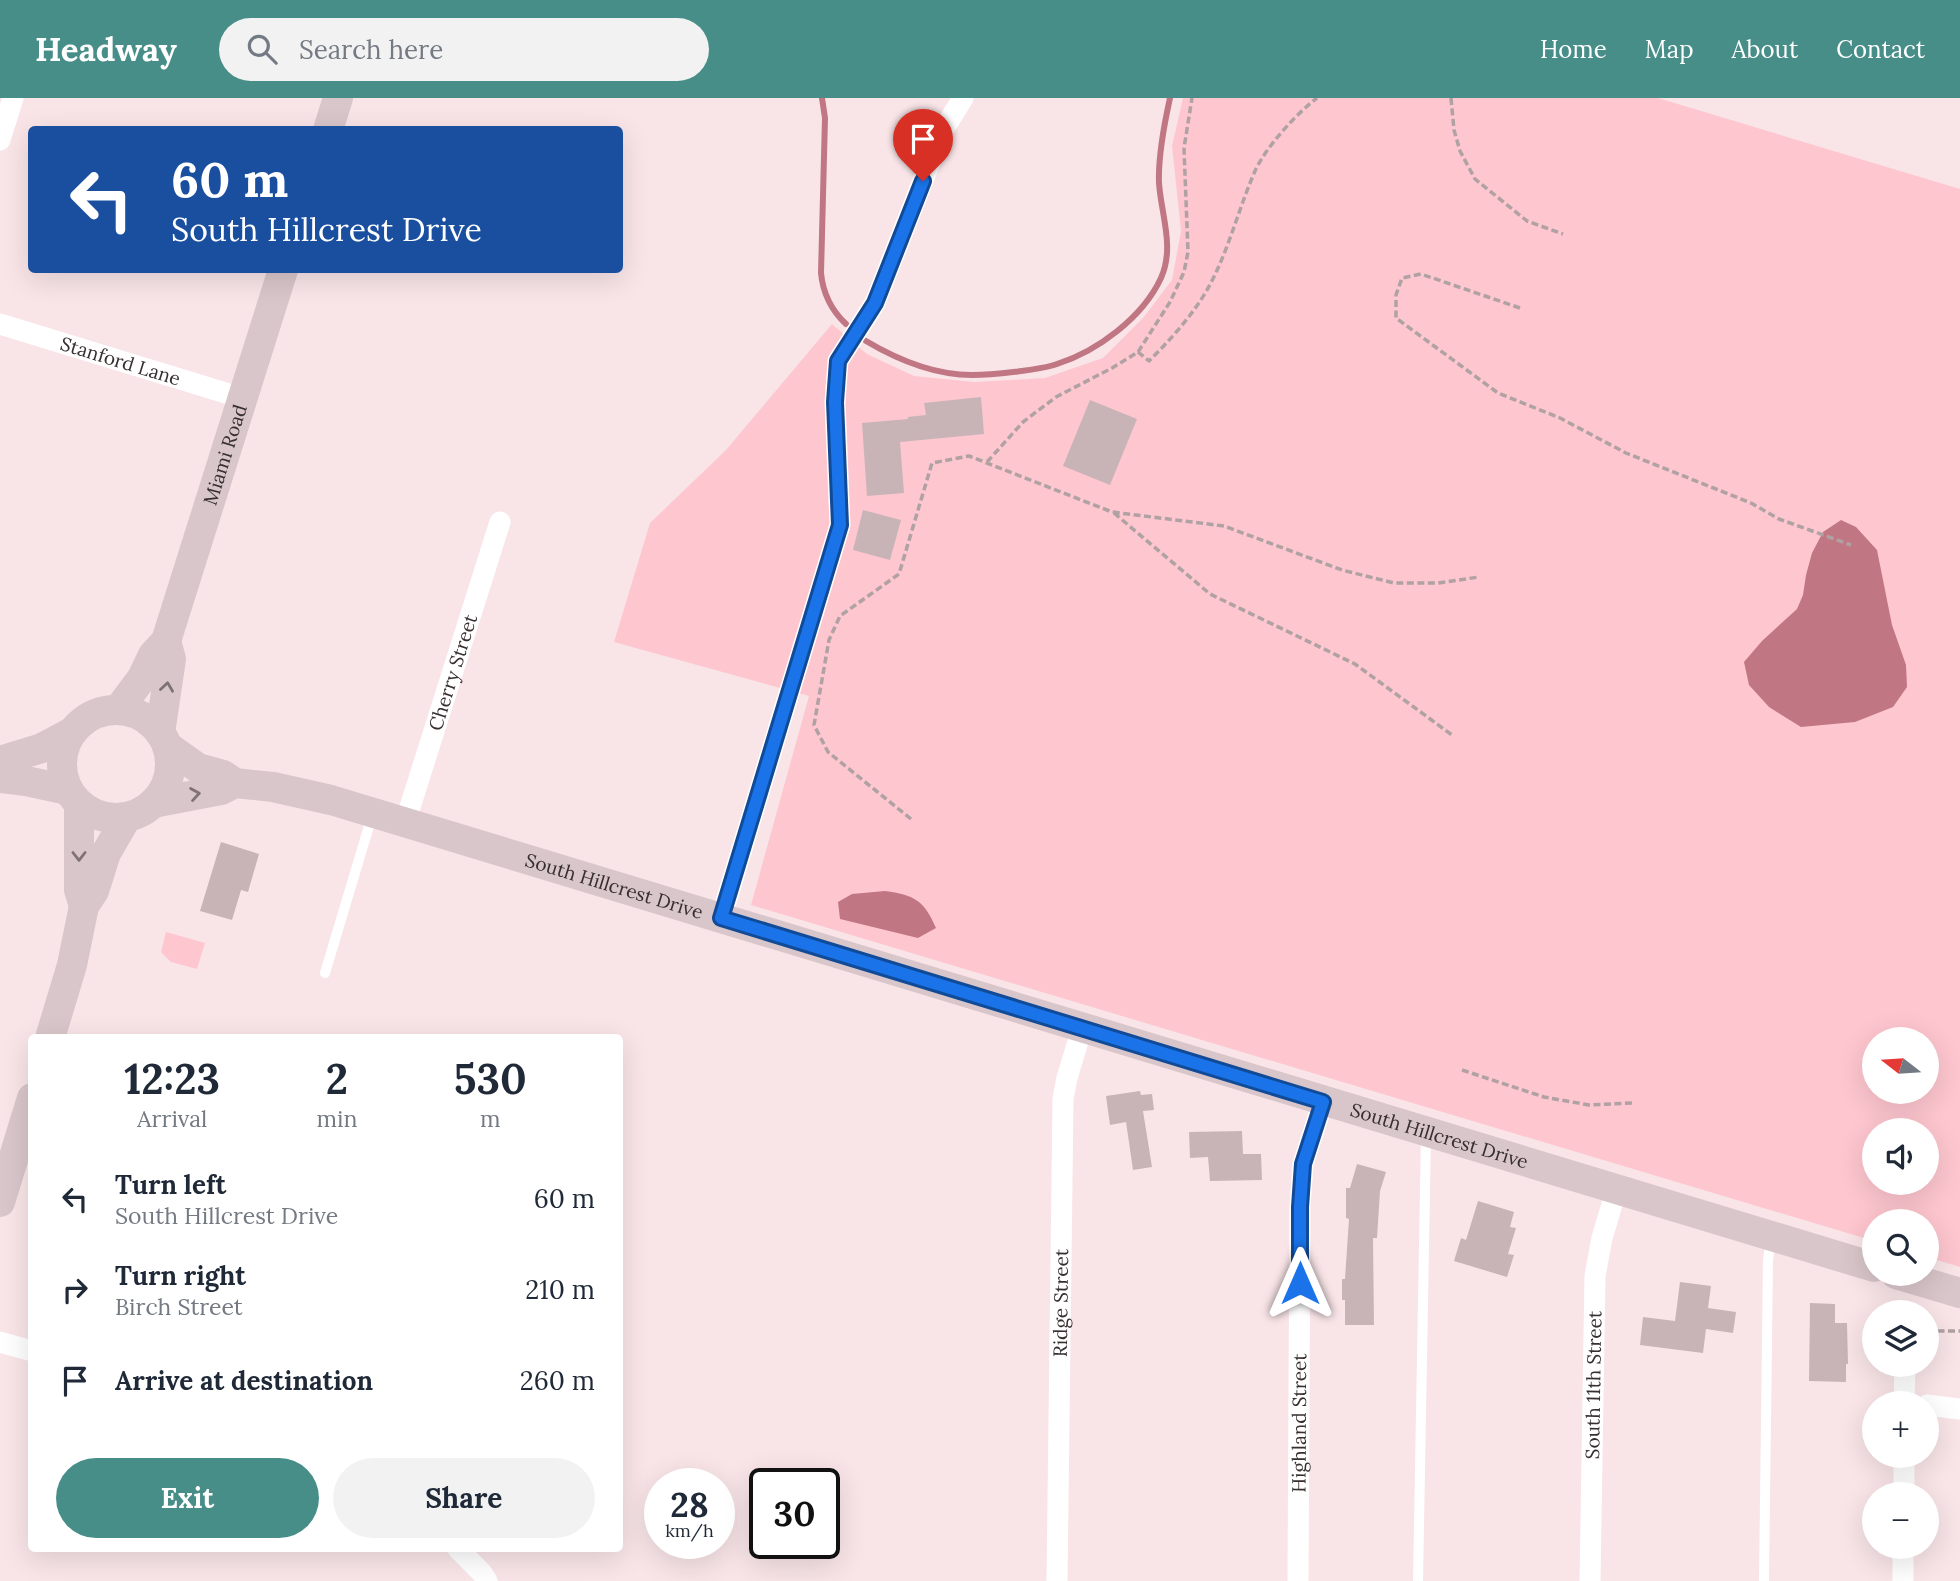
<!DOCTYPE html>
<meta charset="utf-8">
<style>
body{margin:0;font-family:Lora,serif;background:#f2f2f3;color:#1f2937;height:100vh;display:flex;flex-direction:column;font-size:26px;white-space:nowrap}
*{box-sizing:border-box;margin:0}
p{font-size:23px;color:#747a83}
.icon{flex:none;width:38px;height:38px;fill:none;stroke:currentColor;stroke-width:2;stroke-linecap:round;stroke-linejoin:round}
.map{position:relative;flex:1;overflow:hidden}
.drawer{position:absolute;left:28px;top:936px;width:595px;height:518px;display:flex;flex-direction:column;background:#fff;border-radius:7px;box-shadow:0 7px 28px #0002}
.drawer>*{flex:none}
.hud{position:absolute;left:28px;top:28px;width:595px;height:147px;border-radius:7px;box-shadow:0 7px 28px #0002;background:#1a4fa0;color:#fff;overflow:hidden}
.needle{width:46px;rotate:287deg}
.fabs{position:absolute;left:1862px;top:929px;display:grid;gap:14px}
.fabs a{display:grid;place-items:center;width:77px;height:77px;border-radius:50%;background:#fff;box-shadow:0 7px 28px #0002;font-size:35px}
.speed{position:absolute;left:644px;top:1370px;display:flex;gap:14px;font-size:35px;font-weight:700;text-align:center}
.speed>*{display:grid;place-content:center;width:91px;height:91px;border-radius:50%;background:#fff;box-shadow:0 7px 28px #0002;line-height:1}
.speed small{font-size:18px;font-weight:400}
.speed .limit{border:4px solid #111;border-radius:10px;background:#fff;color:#111}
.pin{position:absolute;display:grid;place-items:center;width:60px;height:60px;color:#fff;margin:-72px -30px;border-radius:50% 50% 50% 0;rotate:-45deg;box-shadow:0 0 7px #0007}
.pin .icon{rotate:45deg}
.me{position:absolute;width:77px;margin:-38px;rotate:0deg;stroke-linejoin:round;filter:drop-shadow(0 0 5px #0008)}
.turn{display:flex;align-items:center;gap:24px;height:147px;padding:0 28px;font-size:32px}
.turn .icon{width:91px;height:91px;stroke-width:2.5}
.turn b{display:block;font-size:49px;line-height:60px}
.eta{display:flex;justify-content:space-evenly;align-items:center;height:119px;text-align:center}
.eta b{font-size:42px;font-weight:800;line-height:49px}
.primary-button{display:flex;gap:14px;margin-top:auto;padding:14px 28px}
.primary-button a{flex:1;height:80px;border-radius:42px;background:#478e88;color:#fff;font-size:28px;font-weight:800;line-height:80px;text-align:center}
.primary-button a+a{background:#f2f2f3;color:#1f2937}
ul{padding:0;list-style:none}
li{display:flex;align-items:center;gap:21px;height:91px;padding:0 28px}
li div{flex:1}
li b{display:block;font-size:26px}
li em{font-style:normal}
header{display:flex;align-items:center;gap:42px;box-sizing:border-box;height:98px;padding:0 35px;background:#478e88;color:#fff}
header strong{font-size:33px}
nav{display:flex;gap:38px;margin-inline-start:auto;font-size:24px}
.search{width:490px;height:63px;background:#f2f2f3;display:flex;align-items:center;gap:18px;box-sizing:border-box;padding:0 24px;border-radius:38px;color:#747a83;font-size:26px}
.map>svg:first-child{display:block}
</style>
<header>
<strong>Headway</strong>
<div class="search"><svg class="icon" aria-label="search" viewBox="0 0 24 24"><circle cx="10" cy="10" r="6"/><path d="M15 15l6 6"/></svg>Search here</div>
<nav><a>Home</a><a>Map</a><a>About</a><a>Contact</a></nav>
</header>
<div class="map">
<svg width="1960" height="1483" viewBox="0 0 1960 1483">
<rect width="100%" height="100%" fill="#f9e5e8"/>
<path fill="#fec6cf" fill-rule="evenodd" d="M 1183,0 L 1658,0 L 1960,91 L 1960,1169 L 1927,1159 L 1927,1124 L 1874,1124 L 1874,1143 L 751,807 L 809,598 L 614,544 L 650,425 L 726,352 L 832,226 L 867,256 L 914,278 L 974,284 L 1045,280 L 1103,260 L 1143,220 L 1172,182 L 1181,133 L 1172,48 ZM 1874,942 L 1927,942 L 1927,994 L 1874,994 ZM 1874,1032 L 1927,1032 L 1927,1085 L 1874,1085 Z
M 166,834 L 205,845 L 197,871 L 171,864 L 161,854 Z"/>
<path fill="#c17684" d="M 1841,422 L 1856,429 L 1877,452 L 1892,527 L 1906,567 L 1907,589 L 1893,609 L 1855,624 L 1801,629 L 1769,609 L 1749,587 L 1744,564 L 1762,543 L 1797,511 L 1803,497 L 1806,477 L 1812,455 L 1823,434 Z
M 885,793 C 914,797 924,802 936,830 L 918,840 L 840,821 L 838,804 L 852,796 Z"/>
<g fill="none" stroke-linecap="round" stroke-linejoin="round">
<path stroke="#c17684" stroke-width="6" d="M 822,0 L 825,20 L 821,175 C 823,196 831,212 846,226
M 866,243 C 898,262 935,277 972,277 C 990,277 1041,272 1057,266 C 1098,253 1143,219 1161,180 C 1175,149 1161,116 1159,85 C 1158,57 1164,27 1170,0"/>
</g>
<path fill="#c8b4b7" d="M 981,299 L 984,336 L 900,344 L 904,395 L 867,398 L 862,325 L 908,321 L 908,319 L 926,317 L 924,305 Z
M 1090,302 L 1137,321 L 1110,387 L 1063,368 Z
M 863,412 L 901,422 L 890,462 L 853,452 Z
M 221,744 L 259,756 L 248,794 L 241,792 L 232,822 L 200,813 Z
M 1140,993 L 1141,997 L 1152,996 L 1154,1012 L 1143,1013 L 1152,1069 L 1133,1072 L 1126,1024 L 1110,1027 L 1106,998 Z
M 1242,1033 L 1243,1056 L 1261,1056 L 1262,1082 L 1210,1083 L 1208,1059 L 1190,1060 L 1189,1034 Z
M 1357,1066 L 1386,1074 L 1380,1093 L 1377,1140 L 1373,1140 L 1374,1227 L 1345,1227 L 1345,1202 L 1342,1202 L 1342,1181 L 1345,1181 L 1349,1121 L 1346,1120 L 1346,1090 L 1350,1090 Z
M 1478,1103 L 1514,1114 L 1510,1129 L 1516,1130 L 1508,1156 L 1514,1157 L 1507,1179 L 1454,1163 L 1461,1140 L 1466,1142 Z
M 1680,1184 L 1711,1188 L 1708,1210 L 1736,1214 L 1733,1235 L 1706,1231 L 1703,1255 L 1640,1247 L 1643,1219 L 1675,1223 Z
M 1810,1205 L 1835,1206 L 1835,1225 L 1847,1225 L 1848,1266 L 1846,1266 L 1846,1284 L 1809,1283 Z"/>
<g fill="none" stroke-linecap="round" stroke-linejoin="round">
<path stroke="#b0a1a3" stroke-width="3.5" stroke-dasharray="7 3.5" stroke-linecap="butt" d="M 1451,0 L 1454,32 L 1460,53 L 1475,81 L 1527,123 L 1563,136
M 1520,210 L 1421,176 L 1402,180 L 1396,197 L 1396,220 L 1498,295 L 1560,320 L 1626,355 L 1751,405 L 1779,421 L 1851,447
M 1138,254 L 1149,263 C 1170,242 1192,218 1207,192 C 1228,155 1238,112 1255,73 C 1266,49 1296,16 1317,0
M 987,364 L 1023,324 L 1056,299 L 1112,270 L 1138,254 L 1170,204 L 1184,174 L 1188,154 L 1184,50 L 1192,0
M 1114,415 L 1210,496 L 1355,566 L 1452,637
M 911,721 L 828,654 L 814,627 L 829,542 L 840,518 L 899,476 L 932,365 L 969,358 L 1112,414 L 1224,428 L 1342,472 L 1394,485 L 1438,485 L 1479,479
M 1462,972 L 1544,999 L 1589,1007 L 1633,1005
M 1927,1233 L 1960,1233"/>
<path stroke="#fff" stroke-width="10" d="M 325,875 L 372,718
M 1418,1483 L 1426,1037
M 1764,1483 L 1768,1162 L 1771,1140"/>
<g stroke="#fff" stroke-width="21">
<path d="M 0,42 L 13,0"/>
<path id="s1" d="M 0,226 L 242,300"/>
<path id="s2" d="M 405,725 L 500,424"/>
<path d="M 721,820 L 840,427 L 835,304 L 838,263 L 875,205 L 942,34 L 963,0"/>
<path d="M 0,1244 L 32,1253"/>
<path d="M 1904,1306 L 1905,1267"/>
<path d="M 1927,1307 L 1960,1311"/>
<path d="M 1904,1396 L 1904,1358"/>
<path d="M 458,1451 L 482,1475 L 487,1483"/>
<path id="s3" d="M 1057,1483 L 1063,1001 L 1067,980 L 1082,930"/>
<path id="s4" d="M 1298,1483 L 1300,1109 L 1303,1066 L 1323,1004"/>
<path id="s5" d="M 1590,1483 L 1595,1178 L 1602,1140 L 1616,1093"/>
<path d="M 1903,1483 L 1903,1449"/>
</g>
<g stroke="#d9c6ca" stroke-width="30">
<path d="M 328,32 L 338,0"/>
<path id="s6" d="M 118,612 L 142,580 L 153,557 L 166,543 L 283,172"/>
<circle cx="116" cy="666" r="54"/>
<path d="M 160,635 L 171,561 L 166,543"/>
<path id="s7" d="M 167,648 L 198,670 L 223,677 L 235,685 L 273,689 L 331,702 L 1874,1169"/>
<path d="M 0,663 L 42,650 L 72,634"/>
<path d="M 0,680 L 26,683 L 68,692"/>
<path d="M 153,705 L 221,692 L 235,685"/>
<path d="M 79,706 L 79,792 L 84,808"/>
<path d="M 50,940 L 72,867 L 84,808 L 94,793 L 106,755 L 127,719"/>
<path d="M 0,1104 L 32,1000"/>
<path d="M 1896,1176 L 1960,1195"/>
</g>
</g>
<defs><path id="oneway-chevron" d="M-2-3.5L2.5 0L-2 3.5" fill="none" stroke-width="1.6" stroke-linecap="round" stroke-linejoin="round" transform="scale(1.75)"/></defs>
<g stroke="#7f7275">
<use href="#oneway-chevron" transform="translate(167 589) rotate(-82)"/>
<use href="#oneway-chevron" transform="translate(195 696) rotate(-9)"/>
<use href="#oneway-chevron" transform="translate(79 758) rotate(90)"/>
</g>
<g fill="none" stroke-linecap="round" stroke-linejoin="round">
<g stroke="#114b97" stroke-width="18">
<path id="route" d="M 923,83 L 875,205 L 838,263 L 835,304 L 840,427 L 721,820 L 1323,1004 L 1303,1066 L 1300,1109 L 1300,1185"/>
</g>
<use href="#route" stroke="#1a73e8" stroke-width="12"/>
</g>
<g text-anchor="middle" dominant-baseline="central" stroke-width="5" stroke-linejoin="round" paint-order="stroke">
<g font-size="19" fill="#362e2f" stroke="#fef6f7">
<text stroke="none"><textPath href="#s1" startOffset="126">Stanford Lane</textPath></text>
<text stroke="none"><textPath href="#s6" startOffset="280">Miami Road</textPath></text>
<text stroke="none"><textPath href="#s2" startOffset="158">Cherry Street</textPath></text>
<text stroke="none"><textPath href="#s7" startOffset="472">South Hillcrest Drive</textPath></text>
<text stroke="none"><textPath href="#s7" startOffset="1334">South Hillcrest Drive</textPath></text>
<text stroke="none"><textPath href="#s3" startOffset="278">Ridge Street</textPath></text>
<text stroke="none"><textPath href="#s5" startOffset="196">South 11th Street</textPath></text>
<text stroke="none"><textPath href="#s4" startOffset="158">Highland Street</textPath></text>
</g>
</g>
</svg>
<div class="fabs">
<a><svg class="needle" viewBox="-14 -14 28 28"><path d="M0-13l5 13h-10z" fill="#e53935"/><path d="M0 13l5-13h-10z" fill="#747a83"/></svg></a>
<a><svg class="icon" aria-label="sound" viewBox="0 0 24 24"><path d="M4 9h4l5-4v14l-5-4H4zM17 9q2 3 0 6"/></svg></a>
<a><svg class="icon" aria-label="search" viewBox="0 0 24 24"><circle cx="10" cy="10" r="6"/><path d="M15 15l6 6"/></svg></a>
<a><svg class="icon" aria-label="layers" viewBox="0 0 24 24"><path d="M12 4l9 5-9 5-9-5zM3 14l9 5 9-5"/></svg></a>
<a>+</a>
<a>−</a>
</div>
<div class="speed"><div>28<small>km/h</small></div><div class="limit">30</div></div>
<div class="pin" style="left:923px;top:83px;background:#d93025"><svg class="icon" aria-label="arrive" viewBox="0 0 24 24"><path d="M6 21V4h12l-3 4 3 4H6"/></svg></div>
<svg class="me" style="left:1300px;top:1185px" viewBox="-20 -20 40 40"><path d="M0-17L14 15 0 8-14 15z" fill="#1a73e8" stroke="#fff" stroke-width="4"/></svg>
<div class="hud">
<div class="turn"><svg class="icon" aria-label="left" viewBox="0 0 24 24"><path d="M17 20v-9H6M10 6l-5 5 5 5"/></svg><div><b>60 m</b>South Hillcrest Drive</div></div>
</div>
<section class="drawer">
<div class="eta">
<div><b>12:23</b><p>Arrival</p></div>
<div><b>2</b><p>min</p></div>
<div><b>530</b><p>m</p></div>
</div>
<ul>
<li><svg class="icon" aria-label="left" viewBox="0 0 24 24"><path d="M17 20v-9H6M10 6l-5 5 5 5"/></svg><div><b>Turn left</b><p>South Hillcrest Drive</p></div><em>60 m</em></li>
<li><svg class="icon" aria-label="right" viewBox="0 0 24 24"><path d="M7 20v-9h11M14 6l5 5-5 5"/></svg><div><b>Turn right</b><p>Birch Street</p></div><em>210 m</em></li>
<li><svg class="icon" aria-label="arrive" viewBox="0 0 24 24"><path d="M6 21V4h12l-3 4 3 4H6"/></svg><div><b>Arrive at destination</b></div><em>260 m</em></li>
</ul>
<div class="primary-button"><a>Exit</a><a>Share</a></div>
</section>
</div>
